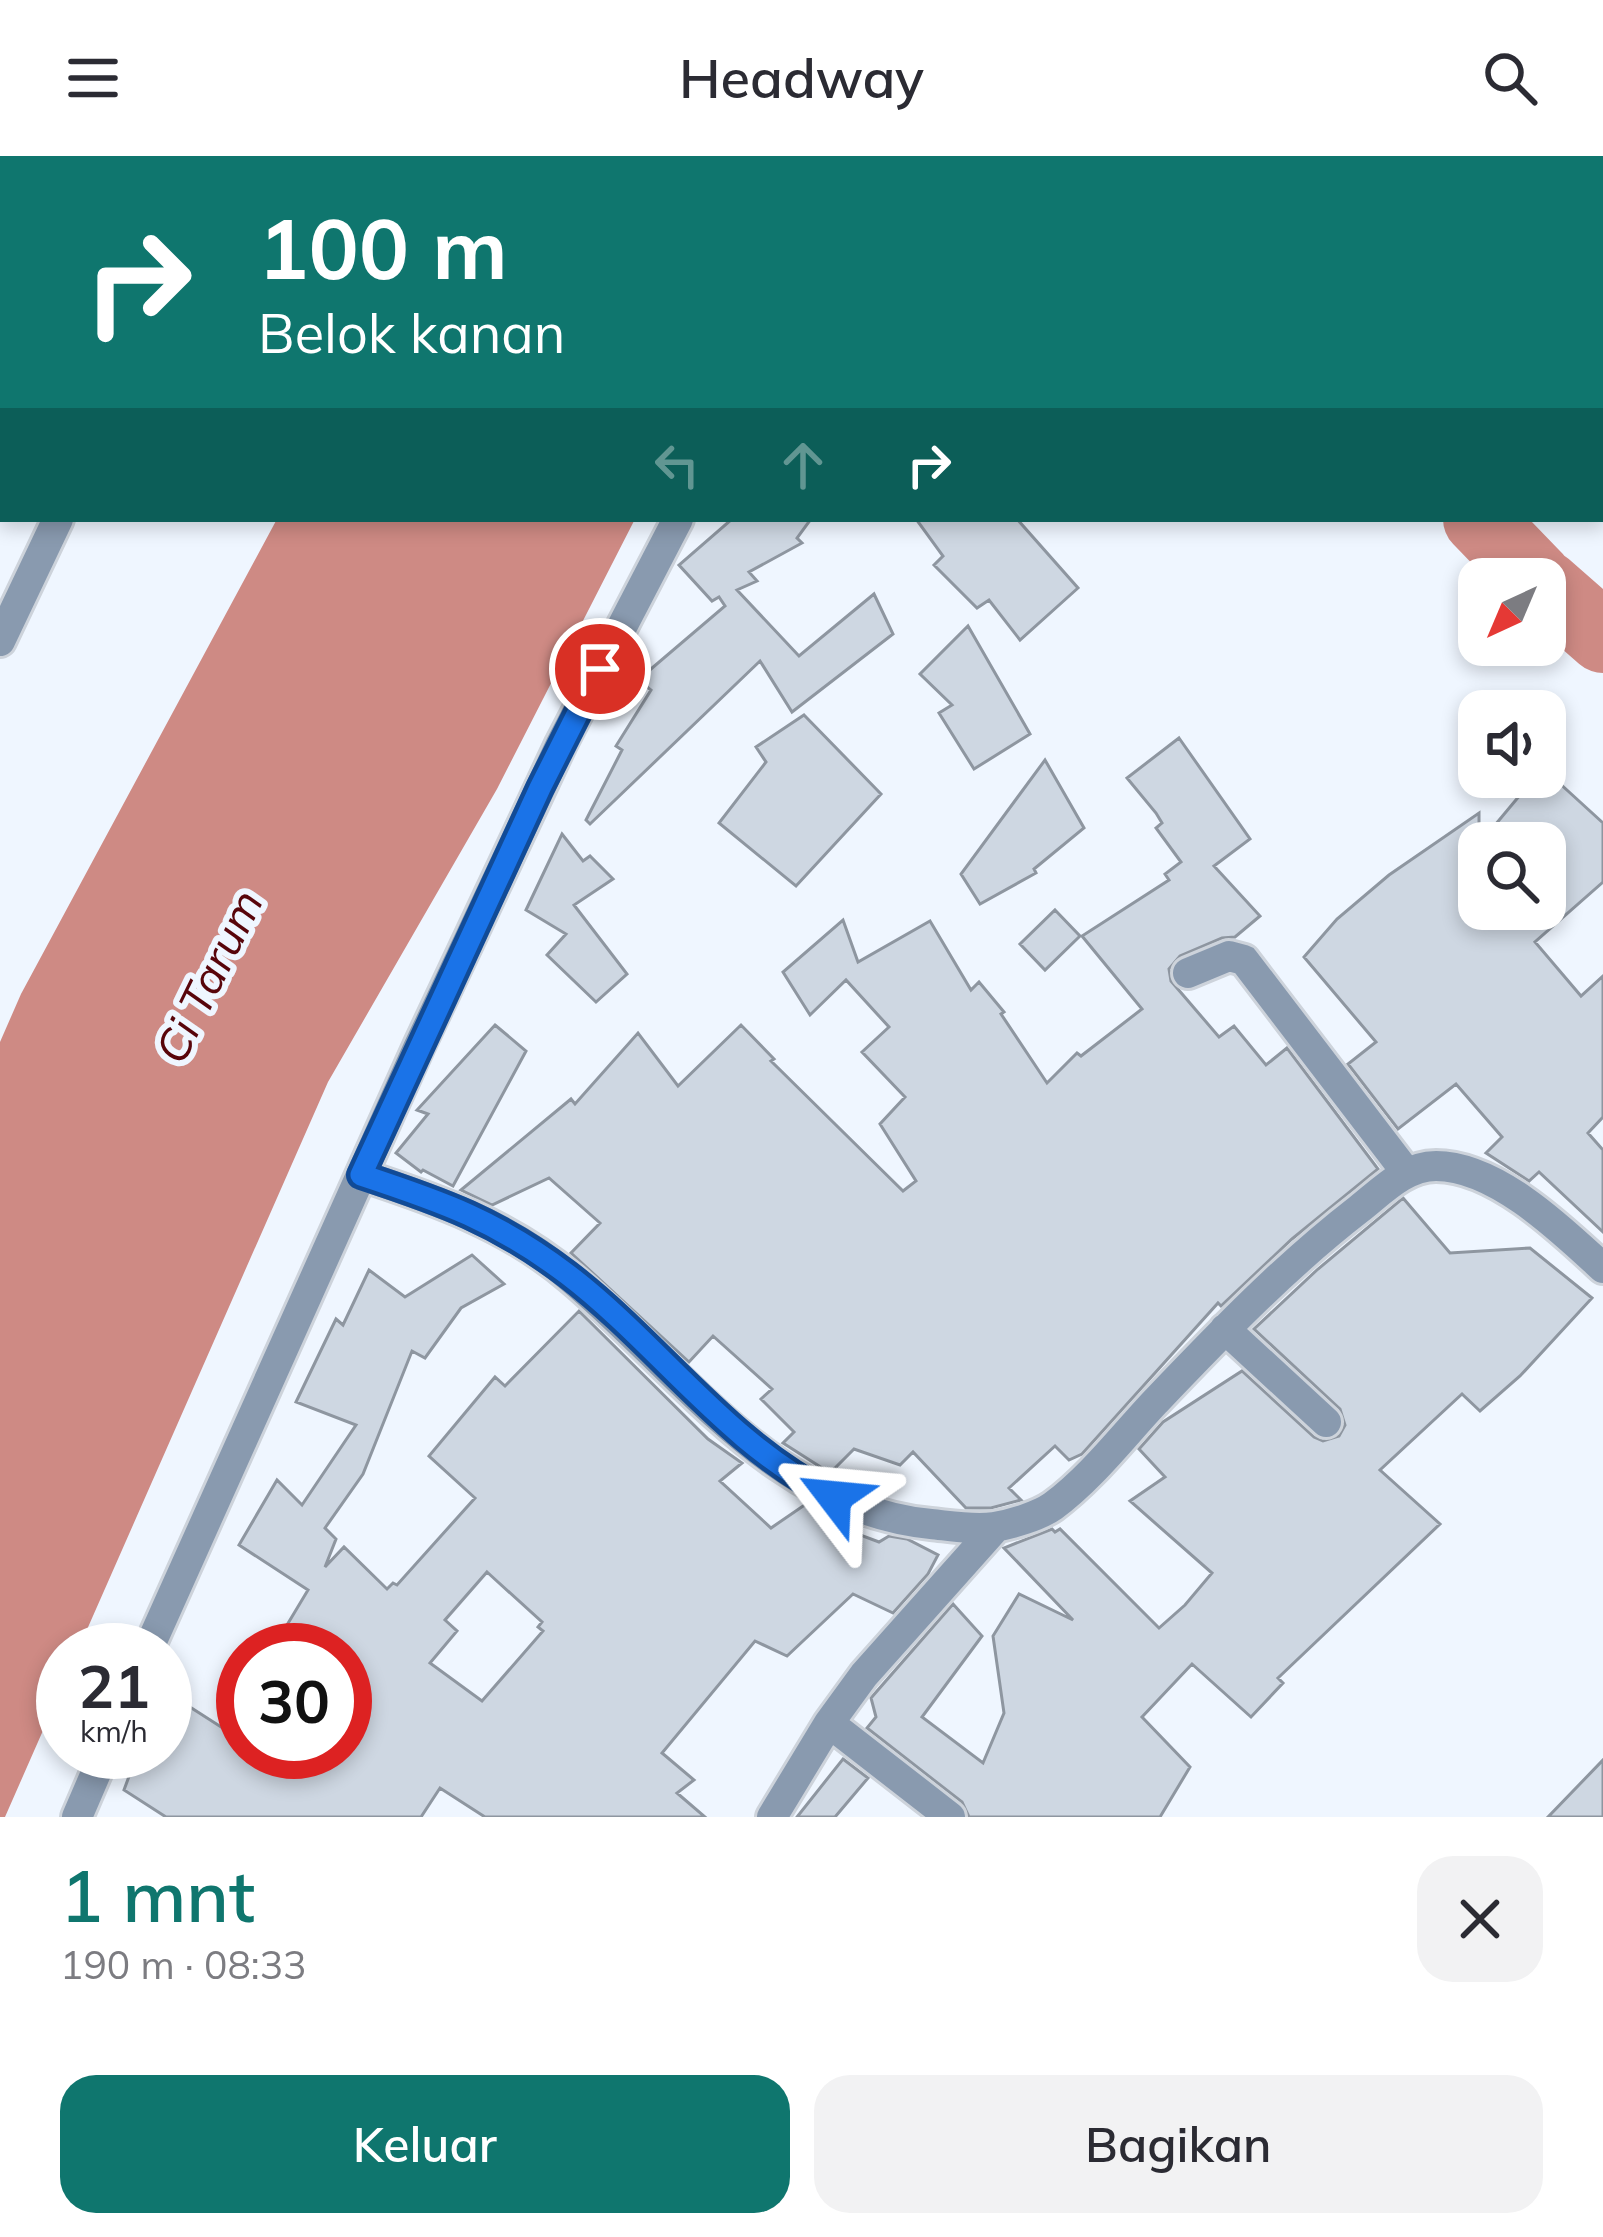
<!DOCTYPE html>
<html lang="id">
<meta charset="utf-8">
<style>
body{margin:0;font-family:Mulish,sans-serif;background:#f2f2f3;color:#2b2b33;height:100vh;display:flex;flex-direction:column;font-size:45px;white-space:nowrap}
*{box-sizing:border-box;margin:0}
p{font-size:39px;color:#7c7c81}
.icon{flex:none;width:66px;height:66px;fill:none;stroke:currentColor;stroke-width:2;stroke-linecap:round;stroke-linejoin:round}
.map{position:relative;height:1661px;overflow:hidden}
.drawer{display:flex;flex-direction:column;background:#fff;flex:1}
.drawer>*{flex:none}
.banner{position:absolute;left:0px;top:0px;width:1605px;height:366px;box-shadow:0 6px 18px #0003;background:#0f766e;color:#fff;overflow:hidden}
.needle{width:78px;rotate:224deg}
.buttons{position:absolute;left:1458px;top:402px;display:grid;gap:24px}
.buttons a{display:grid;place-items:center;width:108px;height:108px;border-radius:24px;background:#fff;box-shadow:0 6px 18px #0003;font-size:60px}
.speed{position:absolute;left:36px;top:1467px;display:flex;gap:24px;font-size:60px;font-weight:700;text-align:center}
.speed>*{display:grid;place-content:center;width:156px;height:156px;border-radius:50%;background:#fff;box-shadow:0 6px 18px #0003;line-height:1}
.speed small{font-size:30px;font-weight:400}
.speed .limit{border:18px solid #d22;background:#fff;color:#111}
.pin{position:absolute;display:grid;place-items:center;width:102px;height:102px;color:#fff;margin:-51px;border:6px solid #fff;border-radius:50%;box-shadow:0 3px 12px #0007}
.me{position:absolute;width:132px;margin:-66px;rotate:299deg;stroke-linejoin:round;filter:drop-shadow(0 0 9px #0008)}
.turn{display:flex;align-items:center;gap:42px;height:252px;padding:0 60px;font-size:54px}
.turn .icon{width:156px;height:156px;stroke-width:2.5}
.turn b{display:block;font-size:84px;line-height:102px}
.lanes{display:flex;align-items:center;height:114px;padding:0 60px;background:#0003;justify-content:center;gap:60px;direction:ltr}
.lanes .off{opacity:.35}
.round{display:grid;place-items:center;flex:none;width:126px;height:126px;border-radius:36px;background:#f2f2f3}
.overview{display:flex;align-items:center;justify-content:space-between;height:204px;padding:0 60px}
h1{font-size:72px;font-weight:600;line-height:90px;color:#0f766e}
.cta{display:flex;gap:24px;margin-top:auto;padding:24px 60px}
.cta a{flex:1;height:138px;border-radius:36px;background:#0f766e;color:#fff;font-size:48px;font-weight:600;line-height:138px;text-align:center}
.cta a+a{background:#f2f2f3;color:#2b2b33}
header{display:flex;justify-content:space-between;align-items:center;height:156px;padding:0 60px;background:#fff;font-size:54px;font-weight:600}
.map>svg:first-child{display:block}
</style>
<header><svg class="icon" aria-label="menu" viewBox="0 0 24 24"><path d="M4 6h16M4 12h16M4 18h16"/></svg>Headway<svg class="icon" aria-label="search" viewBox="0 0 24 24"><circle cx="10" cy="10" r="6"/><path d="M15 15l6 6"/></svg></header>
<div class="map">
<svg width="1603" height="1661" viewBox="0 0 1603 1661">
<rect width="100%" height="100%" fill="#eff6ff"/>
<path fill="#ce8a84" d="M 455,0 L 802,0 L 454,3 Z
M 277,363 L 635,363 L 497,633 L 328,926 L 78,1494 L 63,1494 L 63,1529 L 5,1661 L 0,1661 L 0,886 L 21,838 Z"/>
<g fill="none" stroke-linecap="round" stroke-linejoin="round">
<path stroke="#ce8a84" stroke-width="72" d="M 1128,0 L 1131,3
M 1479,363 L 1537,423
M 1545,430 L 1603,481"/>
</g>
<path fill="#ced7e2" stroke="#8e96a0" stroke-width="3" fill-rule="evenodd" d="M 732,363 L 811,363 L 797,382 L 802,387 L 749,416 L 757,425 L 737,434 L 799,500 L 874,438 L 893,478 L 792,556 L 760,505 L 590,668 L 586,664 L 622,594 L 616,590 L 651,534 L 638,524 L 725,450 L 719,441 L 712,445 L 679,409 Z
M 916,363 L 1017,363 L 1078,432 L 1020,484 L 989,444 L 977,452 L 934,409 L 943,400 Z
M 968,470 L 1030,578 L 974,613 L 939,557 L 952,549 L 920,518 Z
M 804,559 L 881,638 L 796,730 L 719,667 L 766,606 L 756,591 Z
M 1179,582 L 1250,683 L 1214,710 L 1260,760 L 1235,781 L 1222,782 L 1180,800 L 1169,813 L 1171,825 L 1219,881 L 1234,870 L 1266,909 L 1287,892 L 1378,1013 L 1292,1083 L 1221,1150 L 1218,1147 L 1082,1298 L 1069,1304 L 1055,1290 L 1009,1332 L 1021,1344 L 991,1352 L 966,1352 L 913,1296 L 900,1309 L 854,1293 L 830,1317 L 783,1287 L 794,1276 L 761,1243 L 772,1233 L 713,1180 L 689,1206 L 571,1097 L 600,1067 L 549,1022 L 492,1049 L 461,1034 L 571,943 L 575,948 L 638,877 L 678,930 L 741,869 L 774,903 L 771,905 L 903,1035 L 916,1025 L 880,968 L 905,941 L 862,896 L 889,871 L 846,824 L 810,859 L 783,816 L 843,764 L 858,806 L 930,765 L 971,834 L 979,826 L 1004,856 L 1001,858 L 1047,927 L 1077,897 L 1081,900 L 1142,853 L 1082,780 L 1169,724 L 1165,718 L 1181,706 L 1156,672 L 1162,667 L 1156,657 L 1127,622 Z
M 1045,604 L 1084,672 L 1034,713 L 1036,717 L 980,748 L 961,718 Z
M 1545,614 L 1603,667 L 1603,726 L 1535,786 L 1581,840 L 1603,820 L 1603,961 L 1588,977 L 1603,994 L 1603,1076 L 1539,1016 L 1529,1025 L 1486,997 L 1502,981 L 1456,928 L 1398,973 L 1348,908 L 1376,886 L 1304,801 L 1337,763 L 1389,719 L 1479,657 L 1479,753 L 1545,753 L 1545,687 L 1480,687 L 1535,621 L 1545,621 Z
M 562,678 L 583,705 L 590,700 L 613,723 L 574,749 L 627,818 L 596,846 L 547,799 L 566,778 L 526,754 Z
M 1055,754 L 1080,780 L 1045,814 L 1020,788 Z
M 495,869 L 526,895 L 453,1030 L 423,1014 L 421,1016 L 396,997 L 428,958 L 417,954 Z
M 1403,1042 L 1450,1097 L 1530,1092 L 1592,1142 L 1520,1220 L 1480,1255 L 1462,1238 L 1380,1314 L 1440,1368 L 1278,1522 L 1283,1527 L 1251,1561 L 1192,1508 L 1142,1561 L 1190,1611 L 1160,1661 L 969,1661 L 962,1646 L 867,1572 L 876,1561 L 871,1542 L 953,1448 L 982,1480 L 922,1561 L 983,1607 L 1004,1557 L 993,1480 L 1019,1438 L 1073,1464 L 1004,1392 L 1052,1373 L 1055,1376 L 1060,1373 L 1159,1472 L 1185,1449 L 1212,1417 L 1130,1345 L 1165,1321 L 1139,1293 L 1163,1266 L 1242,1215 L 1314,1281 L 1323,1285 L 1339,1280 L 1345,1269 L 1340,1253 L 1254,1173 L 1318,1113 Z
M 472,1099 L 504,1128 L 461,1152 L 425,1202 L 412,1195 L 363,1318 L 325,1372 L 336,1383 L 325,1411 L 344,1391 L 387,1433 L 393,1427 L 397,1429 L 475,1342 L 429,1300 L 495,1221 L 505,1230 L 579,1155 L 708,1283 L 742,1307 L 720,1325 L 771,1372 L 806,1348 L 852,1376 L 879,1386 L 889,1380 L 907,1383 L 938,1399 L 928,1418 L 893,1457 L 853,1438 L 787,1500 L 755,1485 L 662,1597 L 694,1624 L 677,1637 L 705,1661 L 485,1661 L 440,1632 L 421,1661 L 166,1661 L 124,1634 L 138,1596 L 165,1596 L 165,1535 L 243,1585 L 243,1596 L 345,1596 L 345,1494 L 272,1494 L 308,1434 L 239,1389 L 277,1324 L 302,1349 L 356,1269 L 296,1246 L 336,1163 L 343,1169 L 369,1114 L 405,1141 ZM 487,1416 L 542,1466 L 538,1471 L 543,1475 L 482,1545 L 430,1507 L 457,1475 L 445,1464 Z
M 843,1603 L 868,1622 L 835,1661 L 797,1661 Z
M 1603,1604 L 1603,1661 L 1548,1661 Z"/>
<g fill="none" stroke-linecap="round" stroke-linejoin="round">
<g stroke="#cdd3db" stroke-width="36">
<path id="street" d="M 1036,0 L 1038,3
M 1251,0 L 1270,0
M 212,3 L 213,0
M 864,3 L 866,0
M 0,236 L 3,239
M 0,485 L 58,363
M 1188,817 L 1229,800 L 1244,804 L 1406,1016
M 361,1019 C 437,1044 509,1069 571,1122 C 682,1215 775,1353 931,1368 C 951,1370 974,1374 994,1371 C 1012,1368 1039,1360 1053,1350 C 1091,1322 1123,1280 1155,1246 C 1220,1178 1284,1111 1359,1053 C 1382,1035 1405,1010 1436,1010 C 1496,1010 1562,1074 1603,1112
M 1225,1173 L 1326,1266
M 148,1494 L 419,890 L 561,588 L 678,363
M 77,1661 L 105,1596
M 772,1661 L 829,1567
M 950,1661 L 829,1567 L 864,1519 L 996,1371"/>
</g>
<use href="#street" stroke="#899aaf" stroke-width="30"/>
</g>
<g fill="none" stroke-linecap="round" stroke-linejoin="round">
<g stroke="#114b97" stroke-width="30">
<path id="route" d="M 600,513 L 540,632 L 361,1019 C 443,1046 497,1065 567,1118 C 660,1189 727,1289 834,1341"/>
</g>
<use href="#route" stroke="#1a73e8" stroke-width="21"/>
</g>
<g text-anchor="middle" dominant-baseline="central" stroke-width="12" stroke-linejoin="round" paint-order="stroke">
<g font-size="45" font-style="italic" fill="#58050b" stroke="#eff6ff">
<text transform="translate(208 820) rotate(-64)">Ci Tarum</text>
</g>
</g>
</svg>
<div class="buttons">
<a><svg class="needle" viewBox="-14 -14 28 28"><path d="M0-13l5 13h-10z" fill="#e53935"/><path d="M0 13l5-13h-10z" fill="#7c7c81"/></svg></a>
<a><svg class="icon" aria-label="sound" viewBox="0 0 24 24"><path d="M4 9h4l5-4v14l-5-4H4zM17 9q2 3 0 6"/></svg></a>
<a><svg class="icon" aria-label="search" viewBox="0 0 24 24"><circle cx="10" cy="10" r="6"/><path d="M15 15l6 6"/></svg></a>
</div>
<div class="speed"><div>21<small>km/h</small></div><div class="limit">30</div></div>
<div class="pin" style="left:600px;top:513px;background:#d93025"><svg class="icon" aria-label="arrive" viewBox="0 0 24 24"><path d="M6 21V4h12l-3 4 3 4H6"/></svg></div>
<svg class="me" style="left:834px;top:1341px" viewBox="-20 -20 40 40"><path d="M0-17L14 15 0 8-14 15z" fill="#1a73e8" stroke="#fff" stroke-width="4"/></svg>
<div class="banner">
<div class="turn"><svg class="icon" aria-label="right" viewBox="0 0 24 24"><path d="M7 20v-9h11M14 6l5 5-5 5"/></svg><div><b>100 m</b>Belok kanan</div></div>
<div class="lanes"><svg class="icon off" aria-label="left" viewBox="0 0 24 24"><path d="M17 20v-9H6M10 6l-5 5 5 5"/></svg><svg class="icon off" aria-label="ahead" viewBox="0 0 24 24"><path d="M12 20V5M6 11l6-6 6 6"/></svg><svg class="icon" aria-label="right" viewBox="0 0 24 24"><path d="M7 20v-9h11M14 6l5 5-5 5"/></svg></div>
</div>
</div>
<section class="drawer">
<div class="overview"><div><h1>1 mnt</h1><p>190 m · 08:33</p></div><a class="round"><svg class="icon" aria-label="close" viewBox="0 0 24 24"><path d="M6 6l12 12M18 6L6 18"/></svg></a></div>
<div class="cta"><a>Keluar</a><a>Bagikan</a></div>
</section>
